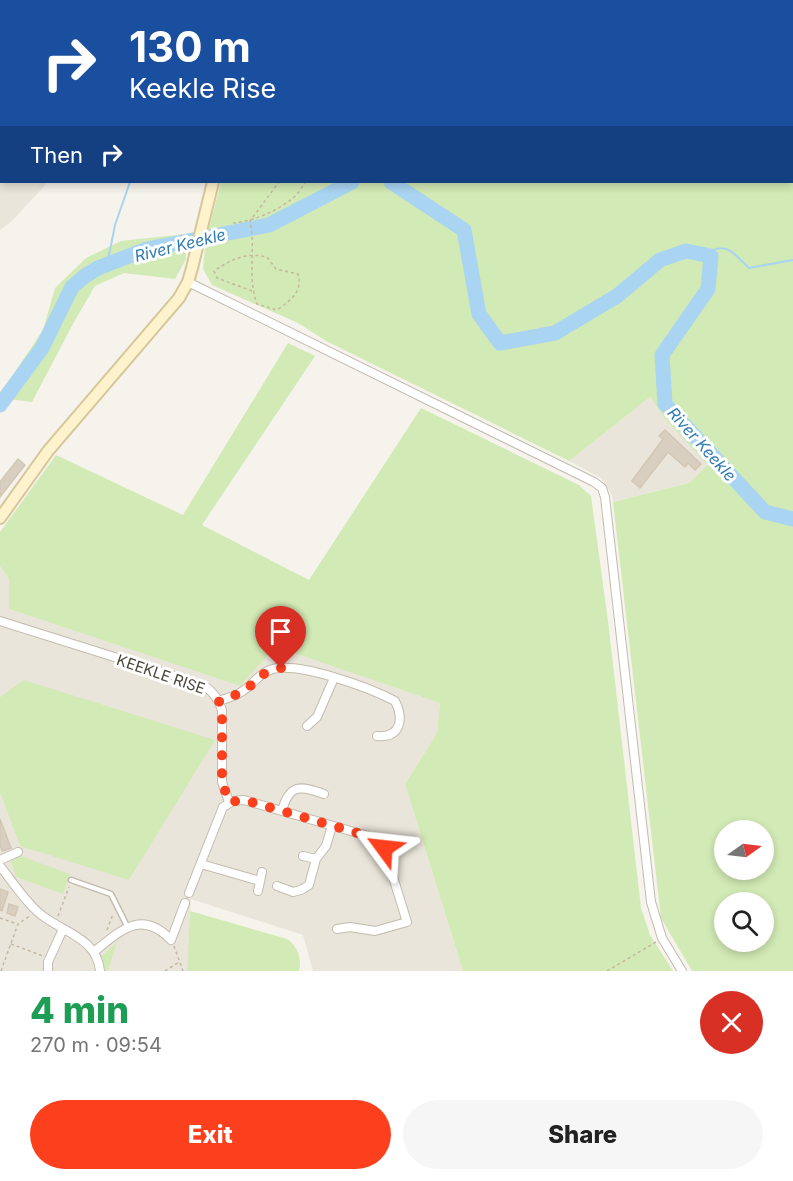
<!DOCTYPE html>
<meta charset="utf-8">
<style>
body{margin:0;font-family:Inter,sans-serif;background:#f6f6f6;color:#222;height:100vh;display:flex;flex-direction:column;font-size:22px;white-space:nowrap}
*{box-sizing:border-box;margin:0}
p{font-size:20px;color:#767676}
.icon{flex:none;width:33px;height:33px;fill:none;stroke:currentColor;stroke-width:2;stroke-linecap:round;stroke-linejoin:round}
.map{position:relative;height:971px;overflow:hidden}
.panel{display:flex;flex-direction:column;background:#fff;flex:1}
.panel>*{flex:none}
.top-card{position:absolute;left:0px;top:0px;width:794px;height:183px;box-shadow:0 3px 9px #0003;background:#1a4fa0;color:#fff;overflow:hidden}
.needle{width:39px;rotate:76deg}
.fabs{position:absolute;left:714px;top:820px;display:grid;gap:12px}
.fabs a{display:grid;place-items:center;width:60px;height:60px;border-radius:50%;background:#fff;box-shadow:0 3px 9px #0003;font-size:30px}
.pin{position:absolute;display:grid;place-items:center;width:51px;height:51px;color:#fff;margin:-62px -26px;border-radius:50% 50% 50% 0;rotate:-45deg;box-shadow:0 0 6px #0007}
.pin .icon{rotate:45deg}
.me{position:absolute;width:66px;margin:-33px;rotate:300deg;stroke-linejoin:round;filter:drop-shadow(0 0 4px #0008)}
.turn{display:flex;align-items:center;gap:21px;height:126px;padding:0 30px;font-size:27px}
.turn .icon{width:78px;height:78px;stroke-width:2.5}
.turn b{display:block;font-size:42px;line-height:51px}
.then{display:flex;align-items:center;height:57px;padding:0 30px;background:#0003;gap:12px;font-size:22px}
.round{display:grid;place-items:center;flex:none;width:63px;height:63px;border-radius:32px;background:#f6f6f6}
.overview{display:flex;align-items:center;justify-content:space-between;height:102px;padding:0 30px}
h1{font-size:36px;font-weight:800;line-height:45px;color:#1e9e55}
.button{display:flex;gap:12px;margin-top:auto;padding:12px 30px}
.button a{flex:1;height:69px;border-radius:36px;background:#fc3f1d;color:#fff;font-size:24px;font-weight:800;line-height:69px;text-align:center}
.button a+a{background:#f6f6f6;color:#222}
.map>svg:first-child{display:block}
</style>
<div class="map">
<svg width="793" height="971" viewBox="0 0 793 971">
<rect width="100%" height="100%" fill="#f6f3ec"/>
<path fill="#eae5da" d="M 0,103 L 1,103 L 2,182 L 48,182 L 11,222 L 0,230 Z
M 650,397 L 665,419 L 709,465 L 689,483 L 613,502 L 612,495 L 601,478 L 569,461 Z
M 0,566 L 9,579 L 9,609 L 240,686 L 276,647 L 440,703 L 437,733 L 405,784 L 463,971 L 313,971 L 303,935 L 191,899 L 187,971 L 0,971 L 0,793 L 20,846 L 25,681 L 0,697 Z"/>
<path fill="#d2eab5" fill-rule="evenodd" d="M 365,0 L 793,0 L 793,971 L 692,971 L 661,918 L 613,502 L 689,483 L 708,465 L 665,419 L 650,397 L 569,461 L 326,341 L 298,323 L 212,285 L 203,269 L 207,229 L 209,229 L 221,182 L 792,182 L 792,2 L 364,1 ZM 724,831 L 764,831 L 764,870 L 724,870 ZM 724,903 L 764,903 L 764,942 L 724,942 Z
M 186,234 L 186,259 L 175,279 L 124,273 L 95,286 L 74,322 L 32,402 L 0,398 L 0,394 L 43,330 L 55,288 L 86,258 L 121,241 Z
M 288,343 L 315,356 L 202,525 L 309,580 L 421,408 L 579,485 L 591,496 L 608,621 L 641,908 L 650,935 L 673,971 L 463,971 L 405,784 L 437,733 L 440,703 L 276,647 L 240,686 L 9,609 L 9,579 L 0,566 L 0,532 L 56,455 L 183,515 Z
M 24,680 L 215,740 L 129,880 L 20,846 L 0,793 L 0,697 Z
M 21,856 L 70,874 L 63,894 L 16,877 L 11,861 Z
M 190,911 L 287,939 C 298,947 302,958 299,971 L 187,971 Z
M 117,942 L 108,971 L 105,971 L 102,956 Z"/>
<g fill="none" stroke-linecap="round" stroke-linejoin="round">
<path stroke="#a9d4f2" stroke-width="2" d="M 41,0 L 43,2
M 792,18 L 793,16
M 394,183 L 402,182
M 702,254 C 728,242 730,250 749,268 L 793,260
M 107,265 L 115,225 L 130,182"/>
<path stroke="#a9d4f2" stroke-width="15" d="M 391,182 L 464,230 L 479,314 L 500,343 L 555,333 L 617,296 L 660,260 L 686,251 L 711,256 L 708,289 L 662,355 L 665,404 L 765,512 L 793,519
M 0,405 L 42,348 L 72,287 L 85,276 L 98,268 L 147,249 L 269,225 L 352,182"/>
</g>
<path fill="#d8cfc1" stroke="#d3c7b4" stroke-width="1.5" d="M 665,430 L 701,464 L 695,470 L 688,463 L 685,467 L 668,452 L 640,488 L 632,481 L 663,439 L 659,436 Z
M 18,459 L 25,465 L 0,497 L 0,482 Z
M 0,819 L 11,848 L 2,851 L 0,844 Z
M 0,889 L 8,892 L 2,911 L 0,910 Z
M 9,904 L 18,907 L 15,916 L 7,913 Z"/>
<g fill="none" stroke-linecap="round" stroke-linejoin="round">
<g stroke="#c2bbae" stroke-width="7">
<path id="service" d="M 71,880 L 111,894 L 127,926"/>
</g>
<g stroke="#c2bbae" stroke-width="10">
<path id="minor" d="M 188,282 L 594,482 L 602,488 L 605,497 L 651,902 L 662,938 L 682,971
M 0,621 L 200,684 C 212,689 218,698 222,710 L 222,782 L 229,802
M 219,701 C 227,698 237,696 244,690 C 253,684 259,674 270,670 C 296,660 370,688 395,701 C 404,719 401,738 377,736
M 307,726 L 317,717 L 334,678
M 282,811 C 289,784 300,785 324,794
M 303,856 L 316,859
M 0,860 L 18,852
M 201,864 L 260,881
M 0,866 C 12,881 24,900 39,913 C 61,932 97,937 100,971
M 277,886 L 293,892 L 301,890 L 309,885 L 316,859 L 326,846 L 332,826
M 258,891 L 262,872
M 189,893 L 223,807 L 233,801 L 244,800 L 368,836 L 378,841 L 384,848 L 407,922 L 375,931 L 350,927 L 337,929
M 95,951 C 121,930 142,909 171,940 L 185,903
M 48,971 L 48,962 L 63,929"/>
</g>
<g stroke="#c2bbae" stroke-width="12">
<path id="tertiary" d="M 0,156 L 2,156"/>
</g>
<g stroke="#d6c79b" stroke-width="14">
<path id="secondary" d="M 316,2 L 317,0
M 0,518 L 48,451 L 179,298 L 188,282 L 192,268 L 213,182"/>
</g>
<path stroke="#c4b79f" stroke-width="1.5" stroke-dasharray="3 3" stroke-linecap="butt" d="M 792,108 L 793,108
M 233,223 C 254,221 278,211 294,197 C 299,193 302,186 306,182
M 252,291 L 217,278 L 214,271 C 232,259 246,252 267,257 L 276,269 L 298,274 C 303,292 291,300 277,310 L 257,304 C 247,277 256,249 250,221 L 279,182
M 58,916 L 69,887
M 0,918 L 17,924
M 107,930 L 113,914
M 11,944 L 43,956
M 174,946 L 183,971
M 1,971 L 18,924 L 31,915
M 165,971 L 179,962
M 607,971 L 656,942"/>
<use href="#service" stroke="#fff" stroke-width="4"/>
<use href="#minor" stroke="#fff" stroke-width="8"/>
<use href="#tertiary" stroke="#fff" stroke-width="9"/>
<use href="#secondary" stroke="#fff3cd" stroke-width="10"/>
</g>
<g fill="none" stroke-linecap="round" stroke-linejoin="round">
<path stroke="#fc3f1d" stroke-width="10" stroke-dasharray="0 18" d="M 281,668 C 261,671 260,679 245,690 C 238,695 227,698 219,701 L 222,716 L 222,782 L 229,802 L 244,800 L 368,836 L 378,841 L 384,848"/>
</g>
<g text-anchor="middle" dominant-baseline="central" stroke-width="6" stroke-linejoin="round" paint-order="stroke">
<g font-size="15" fill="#4b4439" stroke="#fff">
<text transform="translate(161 674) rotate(19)">KEEKLE RISE</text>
</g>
<g font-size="16" font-style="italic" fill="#2e7ab2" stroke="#fff">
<text transform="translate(180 245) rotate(-14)">River Keekle</text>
<text transform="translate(702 444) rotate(48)">River Keekle</text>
</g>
</g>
</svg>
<div class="fabs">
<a><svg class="needle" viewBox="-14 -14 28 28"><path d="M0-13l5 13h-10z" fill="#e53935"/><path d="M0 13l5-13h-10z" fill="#767676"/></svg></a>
<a><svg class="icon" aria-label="search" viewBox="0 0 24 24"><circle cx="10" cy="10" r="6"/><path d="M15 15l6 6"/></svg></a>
</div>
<div class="pin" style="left:281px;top:668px;background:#d93025"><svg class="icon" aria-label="arrive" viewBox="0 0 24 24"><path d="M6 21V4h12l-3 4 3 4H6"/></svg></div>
<svg class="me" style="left:384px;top:848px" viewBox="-20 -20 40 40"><path d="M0-17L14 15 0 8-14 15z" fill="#fc3f1d" stroke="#fff" stroke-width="4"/></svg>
<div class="top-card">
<div class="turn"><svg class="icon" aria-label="right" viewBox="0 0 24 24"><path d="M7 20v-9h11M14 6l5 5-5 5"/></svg><div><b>130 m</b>Keekle Rise</div></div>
<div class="then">Then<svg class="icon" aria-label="right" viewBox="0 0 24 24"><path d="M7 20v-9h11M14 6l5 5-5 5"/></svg></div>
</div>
</div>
<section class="panel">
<div class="overview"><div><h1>4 min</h1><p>270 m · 09:54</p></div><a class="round" style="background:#d93025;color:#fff"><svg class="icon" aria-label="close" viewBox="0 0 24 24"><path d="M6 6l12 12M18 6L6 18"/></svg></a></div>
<div class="button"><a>Exit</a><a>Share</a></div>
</section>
